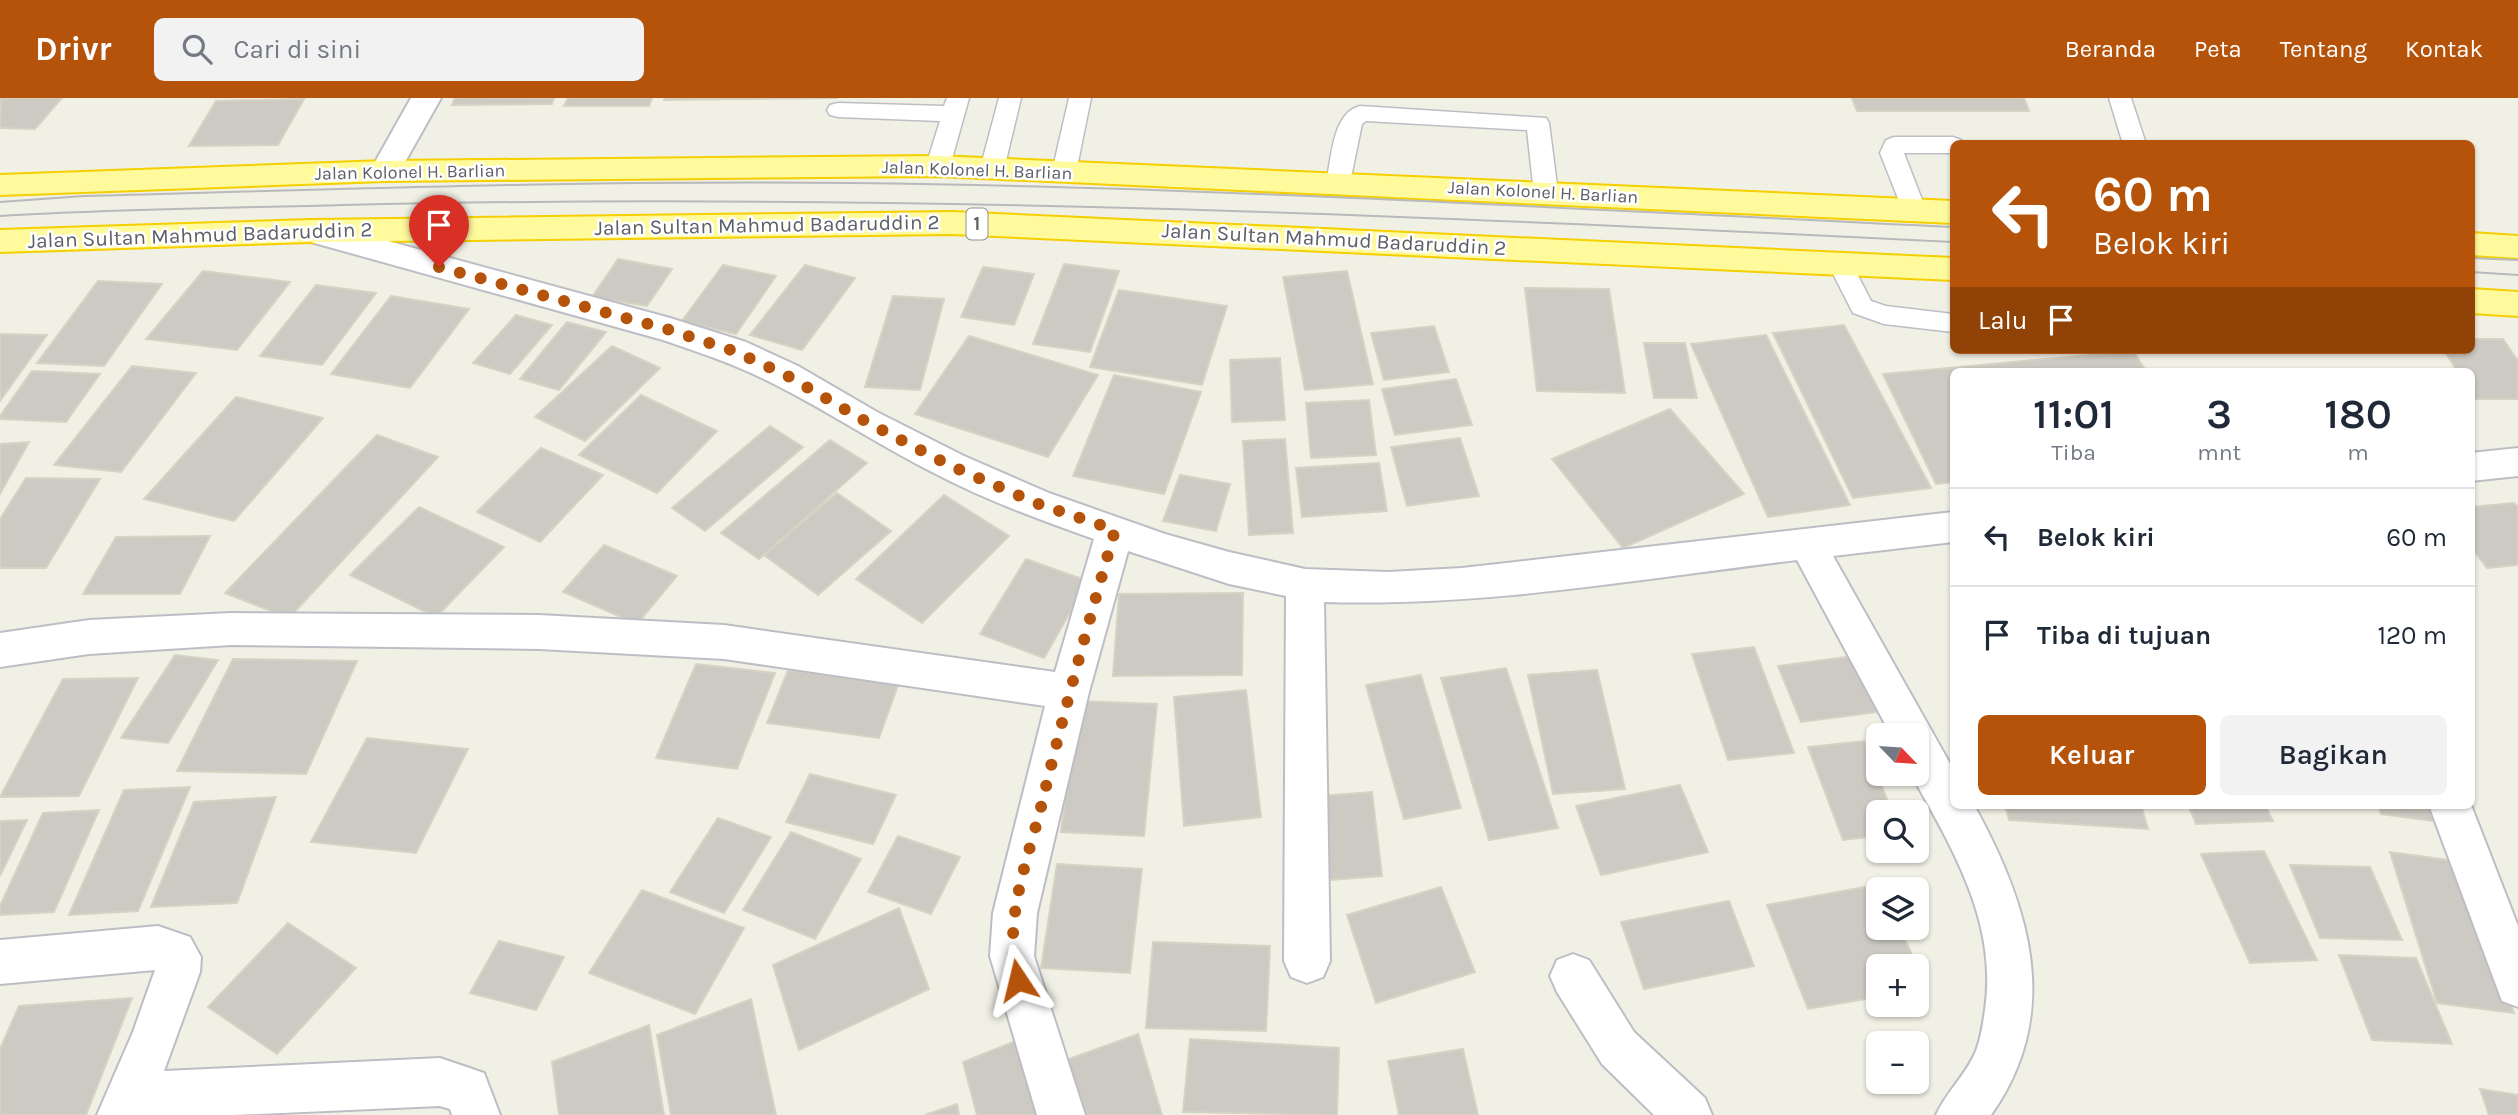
<!DOCTYPE html>
<html lang="id">
<meta charset="utf-8">
<style>
body{margin:0;font-family:Karla,sans-serif;background:#f2f2f3;color:#1f2937;height:100vh;display:flex;flex-direction:column;font-size:26px;white-space:nowrap}
*{box-sizing:border-box;margin:0}
p{font-size:23px;color:#747a83}
.icon{flex:none;width:38px;height:38px;fill:none;stroke:currentColor;stroke-width:2;stroke-linecap:round;stroke-linejoin:round}
.map{position:relative;flex:1;overflow:hidden}
.sheet{position:absolute;left:1950px;top:270px;width:525px;height:441px;display:flex;flex-direction:column;background:#fff;border-radius:10px;box-shadow:0 2px 5px #0004}
.sheet>*{flex:none}
.hud{position:absolute;left:1950px;top:42px;width:525px;height:214px;border-radius:10px;box-shadow:0 2px 5px #0004;background:#b45309;color:#fff;overflow:hidden}
.needle{width:46px;rotate:115deg}
.buttons{position:absolute;left:1866px;top:625px;display:grid;gap:14px}
.buttons a{display:grid;place-items:center;width:63px;height:63px;border-radius:10px;background:#fff;box-shadow:0 2px 5px #0004;font-size:35px}
.pin{position:absolute;display:grid;place-items:center;width:60px;height:60px;color:#fff;margin:-72px -30px;border-radius:50% 50% 50% 0;rotate:-45deg;box-shadow:0 0 7px #0007}
.pin .icon{rotate:45deg}
.me{position:absolute;width:77px;margin:-38px;rotate:350deg;stroke-linejoin:round;filter:drop-shadow(0 0 5px #0008)}
.turn{display:flex;align-items:center;gap:24px;height:147px;padding:0 28px;font-size:32px}
.turn .icon{width:91px;height:91px;stroke-width:2.5}
.turn b{display:block;font-size:49px;line-height:60px}
.then{display:flex;align-items:center;height:66px;padding:0 28px;background:#0003;gap:14px;font-size:26px}
.eta{display:flex;justify-content:space-evenly;align-items:center;height:119px;text-align:center}
.eta b{font-size:42px;font-weight:600;line-height:49px}
.button{display:flex;gap:14px;margin-top:auto;padding:14px 28px}
.button a{flex:1;height:80px;border-radius:10px;background:#b45309;color:#fff;font-size:28px;font-weight:600;line-height:80px;text-align:center}
.button a+a{background:#f2f2f3;color:#1f2937}
ul{padding:0;list-style:none}
li{display:flex;align-items:center;gap:21px;height:98px;padding:0 28px;border-top:2px solid #e0e1e3}
li div{flex:1}
li b{display:block;font-size:26px}
li em{font-style:normal}
header{display:flex;align-items:center;gap:42px;box-sizing:border-box;height:98px;padding:0 35px;background:#b45309;color:#fff}
header strong{font-size:33px}
nav{display:flex;gap:38px;margin-inline-start:auto;font-size:24px}
.search{width:490px;height:63px;background:#f2f2f3;display:flex;align-items:center;gap:18px;box-sizing:border-box;padding:0 24px;border-radius:10px;color:#747a83;font-size:26px}
.map>svg:first-child{display:block}
</style>
<header>
<strong>Drivr</strong>
<div class="search"><svg class="icon" aria-label="search" viewBox="0 0 24 24"><circle cx="10" cy="10" r="6"/><path d="M15 15l6 6"/></svg>Cari di sini</div>
<nav><a>Beranda</a><a>Peta</a><a>Tentang</a><a>Kontak</a></nav>
</header>
<div class="map">
<svg width="2518" height="1017" viewBox="0 0 2518 1017">
<rect width="100%" height="100%" fill="#f0f0e5"/>
<path fill="#cccac2" stroke="#d6d3c3" stroke-width="2" d="M 1,0 L 62,0 L 35,31 L 0,30 Z
M 455,0 L 554,0 L 552,6 L 452,7 Z
M 568,0 L 652,0 L 649,8 L 564,8 Z
M 665,0 L 838,0 L 664,2 Z
M 1852,0 L 2024,0 L 2029,13 L 1857,13 Z
M 304,1 L 278,47 L 189,48 L 216,3 Z
M 618,161 L 672,171 L 647,208 L 592,199 Z
M 1064,166 L 1119,173 L 1090,254 L 1033,246 Z
M 723,167 L 776,178 L 736,236 L 682,223 Z
M 805,167 L 855,180 L 802,252 L 750,237 Z
M 983,169 L 1034,176 L 1014,227 L 961,219 Z
M 203,173 L 290,184 L 237,252 L 146,241 Z
M 1347,173 L 1373,286 L 1305,292 L 1283,179 Z
M 98,183 L 162,186 L 104,268 L 37,265 Z
M 316,187 L 376,195 L 322,267 L 260,258 Z
M 1525,190 L 1609,191 L 1625,295 L 1537,293 Z
M 1119,192 L 1227,208 L 1202,287 L 1090,269 Z
M 391,198 L 469,211 L 410,290 L 331,276 Z
M 893,198 L 944,201 L 920,292 L 865,289 Z
M 516,217 L 552,227 L 510,276 L 473,265 Z
M 567,224 L 606,234 L 559,292 L 520,281 Z
M 1844,227 L 1931,390 L 1853,400 L 1773,235 Z
M 1434,228 L 1449,274 L 1384,282 L 1371,235 Z
M 0,236 L 47,237 L 0,303 Z
M 1766,237 L 1850,407 L 1768,419 L 1691,246 Z
M 969,238 L 1098,277 L 1048,359 L 915,316 Z
M 2471,241 L 2503,241 L 2518,263 L 2518,301 L 2475,301 L 2471,295 L 2471,273 L 2457,273 L 2444,252 L 2471,252 Z
M 1644,245 L 1685,245 L 1697,300 L 1654,300 Z
M 612,248 L 660,270 L 585,343 L 535,319 Z
M 2133,253 L 2146,273 L 1953,273 L 1953,384 L 1936,386 L 1883,276 Z
M 1280,260 L 1285,322 L 1232,324 L 1230,262 Z
M 132,268 L 196,275 L 121,374 L 54,367 Z
M 32,273 L 100,276 L 66,324 L 0,321 L 0,318 Z
M 1114,277 L 1201,294 L 1164,396 L 1073,378 Z
M 1456,281 L 1472,327 L 1395,337 L 1382,291 Z
M 641,297 L 717,333 L 657,395 L 579,357 Z
M 236,299 L 323,320 L 234,423 L 144,401 Z
M 1369,302 L 1376,357 L 1311,360 L 1306,305 Z
M 1670,311 L 1744,396 L 1623,450 L 1552,361 Z
M 770,328 L 803,349 L 705,433 L 672,410 Z
M 377,337 L 438,359 L 289,520 L 225,495 Z
M 1460,340 L 1479,398 L 1407,408 L 1391,349 Z
M 1285,341 L 1293,435 L 1249,437 L 1243,343 Z
M 830,342 L 867,365 L 759,461 L 721,435 Z
M 29,344 L 0,396 L 0,346 Z
M 541,350 L 603,377 L 540,444 L 477,414 Z
M 1379,365 L 1387,413 L 1302,419 L 1296,370 Z
M 1180,377 L 1230,386 L 1216,433 L 1163,423 Z
M 26,380 L 100,381 L 46,470 L 0,470 L 0,421 Z
M 837,395 L 891,433 L 818,497 L 764,457 Z
M 944,397 L 1009,438 L 922,525 L 856,481 Z
M 2514,405 L 2518,409 L 2518,467 L 2487,470 L 2471,449 L 2471,409 Z
M 419,409 L 504,449 L 436,519 L 350,477 Z
M 210,438 L 180,496 L 83,496 L 116,439 Z
M 604,447 L 677,478 L 637,526 L 563,494 Z
M 1026,461 L 1088,483 L 1044,560 L 980,536 Z
M 1243,495 L 1242,577 L 1113,578 L 1119,496 Z
M 1754,549 L 1794,655 L 1728,662 L 1692,556 Z
M 175,557 L 218,562 L 168,645 L 121,640 Z
M 1861,557 L 1886,613 L 1801,624 L 1778,568 Z
M 233,561 L 357,563 L 306,676 L 177,673 Z
M 696,566 L 775,575 L 737,671 L 656,660 Z
M 1506,570 L 1558,730 L 1489,742 L 1441,580 Z
M 788,572 L 898,587 L 879,640 L 767,625 Z
M 1597,572 L 1625,691 L 1553,696 L 1528,577 Z
M 1421,577 L 1461,710 L 1404,721 L 1366,587 Z
M 138,580 L 79,698 L 0,699 L 63,581 Z
M 1246,592 L 1261,719 L 1184,728 L 1174,599 Z
M 1078,603 L 1157,606 L 1144,738 L 1061,734 Z
M 367,640 L 468,651 L 416,755 L 311,744 Z
M 1864,643 L 1892,714 L 1878,714 L 1878,738 L 1843,742 L 1808,649 Z
M 810,676 L 896,697 L 873,746 L 786,724 Z
M 1680,687 L 1708,754 L 1601,777 L 1576,708 Z
M 190,689 L 138,813 L 69,817 L 124,692 Z
M 1372,694 L 1382,778 L 1330,782 L 1321,698 Z
M 276,699 L 237,805 L 151,809 L 194,704 Z
M 2005,707 L 2141,707 L 2148,731 L 2009,722 Z
M 2188,707 L 2265,707 L 2273,723 L 2196,726 Z
M 2379,707 L 2429,707 L 2434,723 L 2381,716 Z
M 99,712 L 54,814 L 0,817 L 0,808 L 43,715 Z
M 718,720 L 771,739 L 724,815 L 670,794 Z
M 27,722 L 0,778 L 0,723 Z
M 791,734 L 861,761 L 815,841 L 743,812 Z
M 898,738 L 960,759 L 931,816 L 868,794 Z
M 2264,753 L 2317,862 L 2250,865 L 2201,756 Z
M 2390,754 L 2462,764 L 2514,915 L 2437,905 Z
M 1057,766 L 1142,771 L 1130,875 L 1041,870 Z
M 2290,767 L 2370,769 L 2402,842 L 2320,840 Z
M 1881,786 L 1883,791 L 1878,791 L 1878,830 L 1900,830 L 1927,890 L 1916,892 L 1916,868 L 1878,868 L 1878,899 L 1808,911 L 1767,807 Z
M 1441,789 L 1475,874 L 1376,905 L 1347,817 Z
M 642,792 L 744,830 L 695,916 L 589,875 Z
M 1729,803 L 1754,868 L 1644,891 L 1621,824 Z
M 899,810 L 929,891 L 799,952 L 773,867 Z
M 288,825 L 356,870 L 277,956 L 208,909 Z
M 499,843 L 564,859 L 536,912 L 470,895 Z
M 1153,844 L 1270,848 L 1266,933 L 1146,930 Z
M 2339,857 L 2416,860 L 2452,946 L 2372,942 Z
M 132,900 L 86,1017 L 0,1017 L 0,951 L 19,908 Z
M 751,901 L 776,1017 L 671,1017 L 657,937 Z
M 649,927 L 664,1017 L 559,1017 L 552,964 Z
M 1138,936 L 1162,1017 L 1075,1017 L 1061,964 Z
M 1190,941 L 1339,950 L 1337,1017 L 1183,1014 Z
M 1018,942 L 1040,1017 L 977,1017 L 963,964 Z
M 1463,951 L 1478,1017 L 1399,1017 L 1388,963 Z
M 2480,991 L 2518,997 L 2518,1017 L 2489,1017 Z
M 957,1006 L 959,1017 L 925,1017 Z"/>
<g fill="none" stroke-linecap="round" stroke-linejoin="round">
<g stroke="#bdbec5" stroke-width="3">
<path id="service" d="M 947,0 L 969,0 L 950,68 L 946,74 L 938,76 L 930,74 L 926,68 L 940,23 L 838,19 L 830,17 L 827,12 L 830,7 L 838,5 L 944,8 Z
M 999,0 L 1021,0 L 1004,71 L 1000,77 L 992,79 L 984,77 L 980,71 Z
M 1069,0 L 1091,0 L 1076,74 L 1072,80 L 1064,82 L 1056,80 L 1052,74 Z
M 2109,0 L 2131,0 L 2146,46 L 2123,46 Z
M 1360,8 L 1546,20 L 1549,25 L 1558,95 L 1554,101 L 1546,103 L 1538,101 L 1534,95 L 1527,32 L 1366,23 L 1362,26 L 1350,84 L 1346,90 L 1338,92 L 1330,90 L 1326,84 C 1332,60 1332,15 1360,8 Z
M 1894,39 L 1953,39 L 1961,42 L 1964,46 L 1953,46 L 1953,55 L 1904,55 L 1926,112 L 1923,118 L 1914,120 L 1905,118 L 1880,55 L 1886,42 Z
M 1840,157 L 1849,160 L 1871,203 L 1886,208 L 1953,216 L 1953,234 L 1884,226 L 1853,215 L 1828,166 L 1831,160 Z"/>
</g>
<g stroke="#bdbec5" stroke-width="4">
<path id="minor" d="M 411,0 L 441,0 L 396,80 L 385,83 L 374,80 L 370,73 Z
M 311,122 L 670,220 L 746,244 L 798,268 L 877,314 L 964,358 L 1049,395 L 1165,436 L 1229,454 L 1305,471 L 1388,474 L 1462,470 L 1953,414 L 1953,444 L 1833,458 L 1953,671 L 1953,707 L 1974,707 C 2029,807 2064,914 1991,1017 L 1936,1017 C 1946,994 1966,977 1976,953 C 1981,940 1983,926 1985,912 C 1998,824 1952,750 1911,676 L 1916,676 L 1916,637 L 1891,637 L 1797,462 C 1641,481 1482,509 1324,504 L 1330,863 L 1323,879 L 1307,885 L 1291,879 L 1284,863 L 1286,498 L 1229,486 L 1128,453 L 1089,594 L 1037,815 L 1034,858 L 1085,1017 L 1037,1017 L 990,858 L 993,815 L 1045,608 L 724,561 L 539,551 L 231,547 L 89,556 L 0,569 L 0,535 L 89,522 L 231,515 L 539,517 L 724,527 L 1055,574 L 1094,441 C 1040,422 986,402 936,376 C 880,348 828,313 772,285 C 737,267 701,255 663,242 L 300,141 L 295,133 L 300,125 Z
M 2518,350 L 2518,378 L 2471,383 L 2471,355 Z
M 2429,707 L 2471,707 L 2518,828 L 2518,909 L 2502,903 Z
M 158,828 L 190,839 L 201,859 L 200,874 L 164,973 L 440,960 L 484,975 L 500,1017 L 452,1017 L 450,1011 L 440,1008 L 234,1017 L 97,1017 L 133,934 L 155,872 L 0,886 L 0,842 Z
M 1573,856 L 1589,862 L 1634,934 L 1705,1000 L 1712,1017 L 1654,1017 L 1602,966 L 1557,894 L 1550,878 L 1557,862 Z"/>
</g>
<g stroke="#f5cf00" stroke-width="4">
<path id="trunk" d="M 938,58 L 1953,103 L 1953,125 L 938,78 L 385,83 L 0,97 L 0,77 L 385,63 Z
M 952,114 L 1953,160 L 1953,182 L 952,136 L 311,144 L 0,154 L 0,132 L 311,122 Z
M 2471,135 L 2518,138 L 2518,160 L 2471,157 Z
M 2471,191 L 2518,194 L 2518,218 L 2471,215 Z"/>
</g>
<use href="#service" fill="#fff" fill-rule="evenodd"/>
<use href="#minor" fill="#fff" fill-rule="evenodd"/>
<use href="#trunk" fill="#fffa9c" fill-rule="evenodd"/>
<path stroke="#b8b9ba" stroke-width="2" d="M 0,104 L 84,98 C 341,91 597,82 854,85 C 1221,89 1587,112 1953,129
M 0,118 C 114,111 229,110 343,107 C 881,94 1417,117 1953,144
M 2471,160 L 2518,162
M 2471,174 L 2518,177"/>
</g>
<g fill="none" stroke-linecap="round" stroke-linejoin="round">
<path stroke="#b45309" stroke-width="12" stroke-dasharray="0 21.6" d="M 439,169 L 670,232 L 734,253 L 786,277 L 865,323 L 951,368 L 1036,405 L 1115,432 C 1089,523 1064,613 1042,705 C 1028,762 1002,824 1018,882"/>
</g>
<g text-anchor="middle" dominant-baseline="central" stroke-width="5" stroke-linejoin="round" paint-order="stroke">
<g font-size="18" fill="#5d6067" stroke="#fff">
<text transform="translate(977 72) rotate(2)">Jalan Kolonel H. Barlian</text>
<text transform="translate(410 74) rotate(-1)">Jalan Kolonel H. Barlian</text>
<text transform="translate(1543 94) rotate(3)">Jalan Kolonel H. Barlian</text>
</g>
<rect fill="#fff" stroke="#8e9095" stroke-width="2" x="966.5" y="110.5" width="21" height="31" rx="5"/>
<g font-size="19" font-weight="bold" fill="#5d6067">
<text x="977" y="126">1</text>
</g>
<g font-size="21" fill="#5d6067" stroke="#fff">
<text transform="translate(767 127) rotate(-1)">Jalan Sultan Mahmud Badaruddin 2</text>
<text transform="translate(200 137) rotate(-2)">Jalan Sultan Mahmud Badaruddin 2</text>
<text transform="translate(1334 141) rotate(3)">Jalan Sultan Mahmud Badaruddin 2</text>
</g>
</g>
</svg>
<div class="buttons">
<a><svg class="needle" viewBox="-14 -14 28 28"><path d="M0-13l5 13h-10z" fill="#e53935"/><path d="M0 13l5-13h-10z" fill="#747a83"/></svg></a>
<a><svg class="icon" aria-label="search" viewBox="0 0 24 24"><circle cx="10" cy="10" r="6"/><path d="M15 15l6 6"/></svg></a>
<a><svg class="icon" aria-label="layers" viewBox="0 0 24 24"><path d="M12 4l9 5-9 5-9-5zM3 14l9 5 9-5"/></svg></a>
<a>+</a>
<a>−</a>
</div>
<div class="pin" style="left:439px;top:169px;background:#d93025"><svg class="icon" aria-label="arrive" viewBox="0 0 24 24"><path d="M6 21V4h12l-3 4 3 4H6"/></svg></div>
<svg class="me" style="left:1018px;top:882px" viewBox="-20 -20 40 40"><path d="M0-17L14 15 0 8-14 15z" fill="#b45309" stroke="#fff" stroke-width="4"/></svg>
<div class="hud">
<div class="turn"><svg class="icon" aria-label="left" viewBox="0 0 24 24"><path d="M17 20v-9H6M10 6l-5 5 5 5"/></svg><div><b>60 m</b>Belok kiri</div></div>
<div class="then">Lalu<svg class="icon" aria-label="arrive" viewBox="0 0 24 24"><path d="M6 21V4h12l-3 4 3 4H6"/></svg></div>
</div>
<section class="sheet">
<div class="eta">
<div><b>11:01</b><p>Tiba</p></div>
<div><b>3</b><p>mnt</p></div>
<div><b>180</b><p>m</p></div>
</div>
<ul>
<li><svg class="icon" aria-label="left" viewBox="0 0 24 24"><path d="M17 20v-9H6M10 6l-5 5 5 5"/></svg><div><b>Belok kiri</b></div><em>60 m</em></li>
<li><svg class="icon" aria-label="arrive" viewBox="0 0 24 24"><path d="M6 21V4h12l-3 4 3 4H6"/></svg><div><b>Tiba di tujuan</b></div><em>120 m</em></li>
</ul>
<div class="button"><a>Keluar</a><a>Bagikan</a></div>
</section>
</div>
